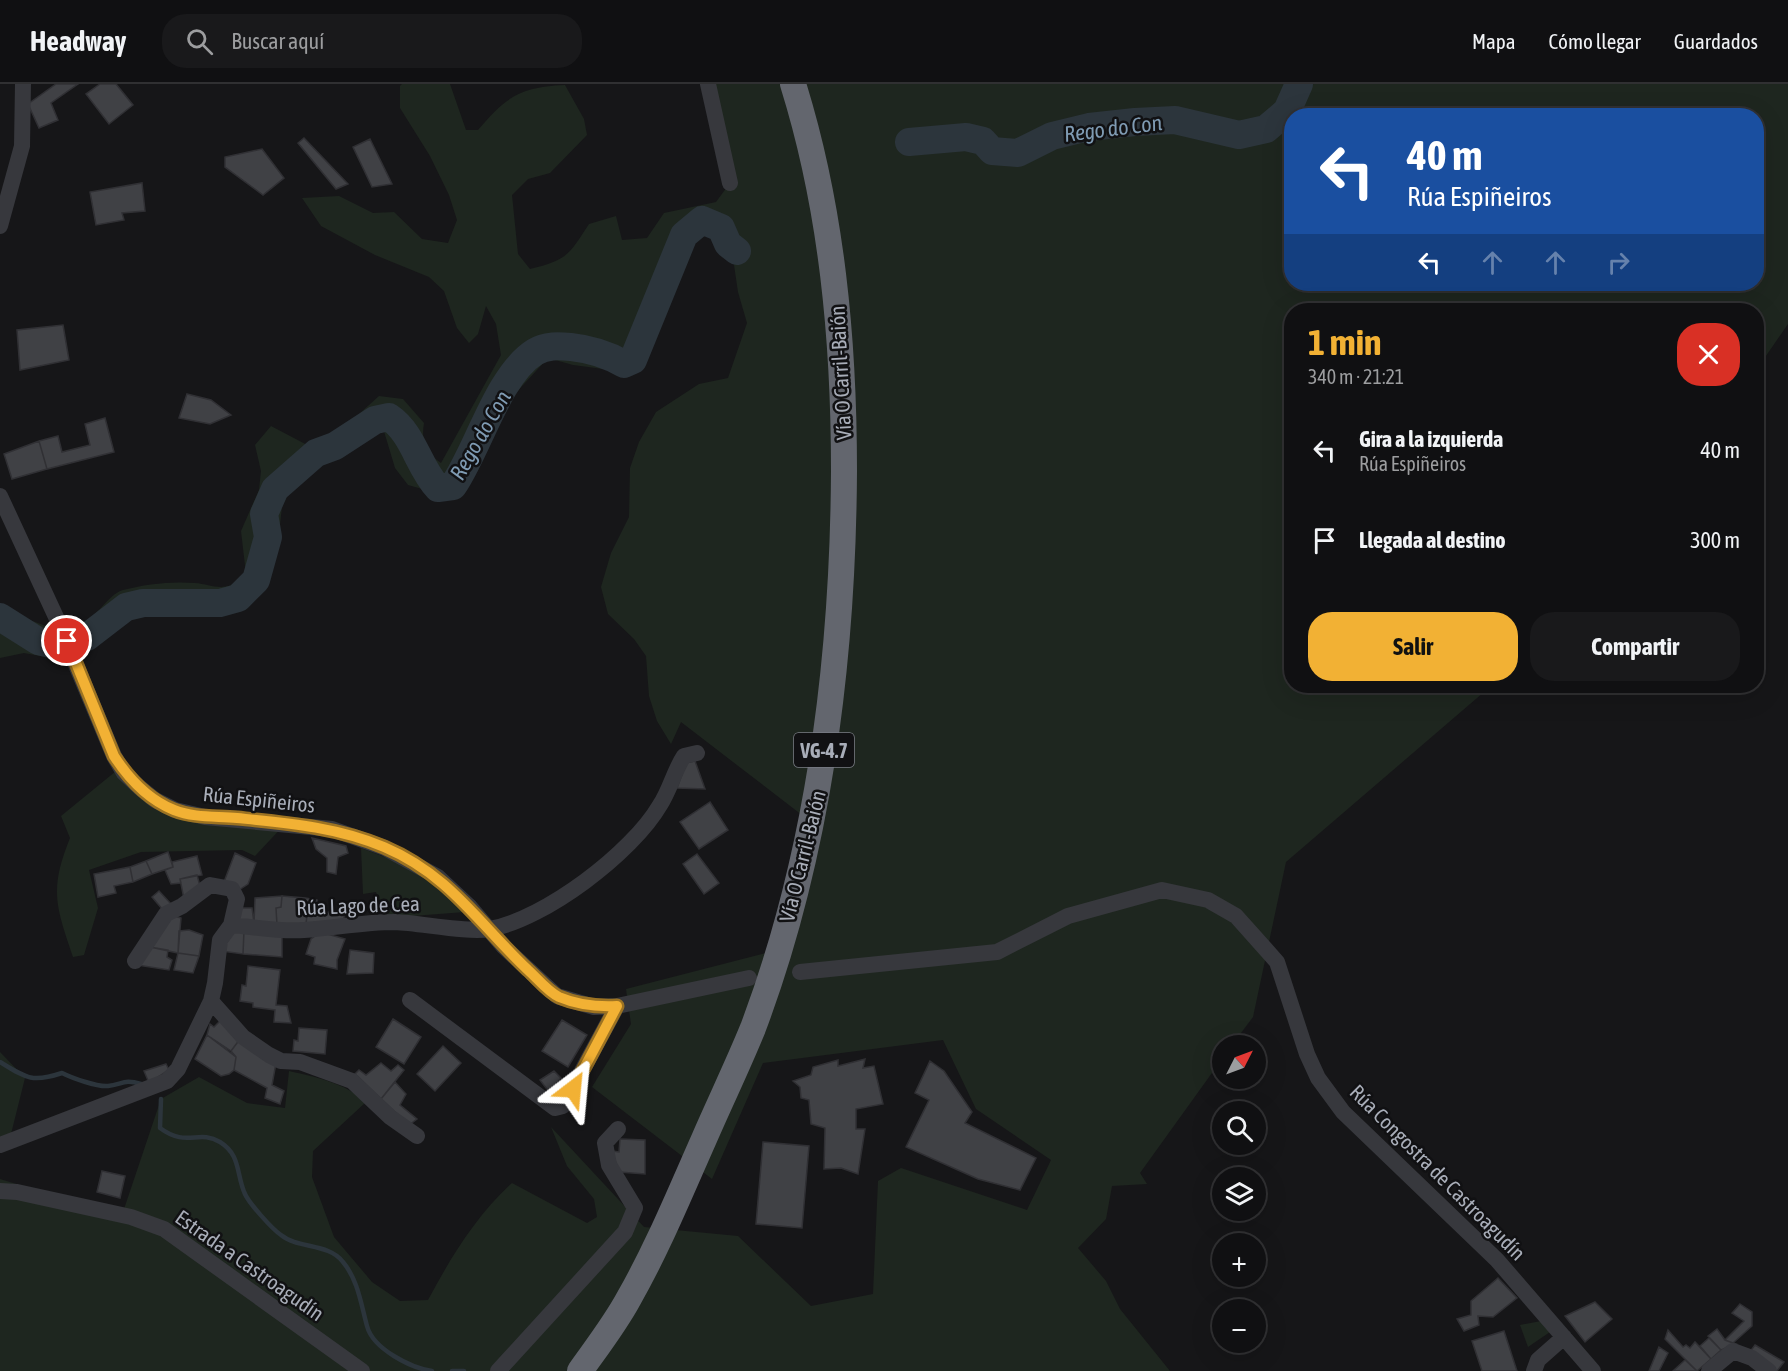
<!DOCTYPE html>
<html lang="es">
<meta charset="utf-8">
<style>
body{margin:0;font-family:"Asap Condensed",sans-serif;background:#19191b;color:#f1f3f6;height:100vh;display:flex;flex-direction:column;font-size:22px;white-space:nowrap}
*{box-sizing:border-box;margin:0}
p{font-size:20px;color:#9c9d9f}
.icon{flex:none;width:33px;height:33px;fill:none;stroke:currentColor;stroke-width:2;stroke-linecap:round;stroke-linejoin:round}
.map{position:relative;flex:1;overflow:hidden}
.details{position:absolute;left:1284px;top:219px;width:480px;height:390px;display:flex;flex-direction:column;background:#101012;border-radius:24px;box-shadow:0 6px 24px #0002,0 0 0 2px #303032}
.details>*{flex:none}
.top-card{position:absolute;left:1284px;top:24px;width:480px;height:183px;border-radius:24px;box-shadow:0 6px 24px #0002,0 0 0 2px #303032;background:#1a4fa0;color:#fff;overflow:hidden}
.needle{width:39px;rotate:48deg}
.controls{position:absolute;left:1212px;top:951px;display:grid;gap:12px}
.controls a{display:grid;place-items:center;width:54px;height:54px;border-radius:50%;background:#101012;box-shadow:0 6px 24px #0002,0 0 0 2px #303032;font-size:30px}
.pin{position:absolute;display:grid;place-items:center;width:51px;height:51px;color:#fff;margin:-26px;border:3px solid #fff;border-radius:50%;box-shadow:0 2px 6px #0007}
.me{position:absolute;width:66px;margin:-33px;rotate:29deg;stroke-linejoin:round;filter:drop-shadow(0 0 4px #0008)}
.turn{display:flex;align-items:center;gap:21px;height:126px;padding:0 24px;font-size:27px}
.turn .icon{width:78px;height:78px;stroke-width:2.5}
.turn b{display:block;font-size:42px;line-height:51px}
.lanes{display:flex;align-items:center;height:57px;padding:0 24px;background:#0003;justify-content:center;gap:30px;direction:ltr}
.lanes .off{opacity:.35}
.round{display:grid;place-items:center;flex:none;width:63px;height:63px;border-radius:24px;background:#19191b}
.headline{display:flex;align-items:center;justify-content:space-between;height:102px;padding:0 24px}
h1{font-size:36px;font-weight:700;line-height:45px;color:#f2b134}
.button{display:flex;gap:12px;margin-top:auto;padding:12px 24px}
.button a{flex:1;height:69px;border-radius:24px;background:#f2b134;color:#111;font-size:24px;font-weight:700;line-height:69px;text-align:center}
.button a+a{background:#19191b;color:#f1f3f6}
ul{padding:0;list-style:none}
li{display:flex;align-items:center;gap:18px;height:90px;padding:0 24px}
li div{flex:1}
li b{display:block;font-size:22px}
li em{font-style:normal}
header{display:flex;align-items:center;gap:36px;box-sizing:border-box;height:84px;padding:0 30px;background:#101012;border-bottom:2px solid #303032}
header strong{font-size:28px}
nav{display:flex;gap:33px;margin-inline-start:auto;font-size:21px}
.search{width:420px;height:54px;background:#19191b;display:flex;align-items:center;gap:15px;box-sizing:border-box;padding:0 21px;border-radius:24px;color:#9c9d9f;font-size:22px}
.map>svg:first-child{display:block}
</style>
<header>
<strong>Headway</strong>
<div class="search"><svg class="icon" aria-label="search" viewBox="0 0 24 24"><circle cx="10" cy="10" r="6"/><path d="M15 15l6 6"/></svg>Buscar aquí</div>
<nav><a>Mapa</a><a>Cómo llegar</a><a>Guardados</a></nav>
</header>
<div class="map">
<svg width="1788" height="1287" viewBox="0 0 1788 1287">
<rect width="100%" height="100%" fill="#161618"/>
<path fill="#1e261f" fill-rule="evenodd" d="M 402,0 L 450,0 L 466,46 L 478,46 C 506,13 520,3 565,1 L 584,35 L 587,51 L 550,89 L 528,95 L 512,111 L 518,170 L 530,185 C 567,176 569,171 589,140 L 616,132 L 622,156 L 647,154 L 664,129 L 716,118 L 730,99 L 708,0 L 1788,0 L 1788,240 L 1757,285 L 1756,226 L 1292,226 L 1292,602 L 1491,602 L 1286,778 L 1253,933 L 1232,961 L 1222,962 L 1222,975 L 1140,1089 L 1147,1100 L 1112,1102 L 1106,1135 L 1078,1164 L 1106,1197 L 1120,1225 L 1170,1287 L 0,1287 L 0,1095 L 137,1137 L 122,1131 L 161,1015 L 199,993 L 247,1019 L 285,1024 L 289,987 C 316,993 345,999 366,1018 L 313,1067 L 312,1093 L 334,1153 L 372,1198 L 400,1217 L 428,1216 C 451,1173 476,1132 512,1099 L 587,1139 L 597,1133 L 594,1115 L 567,1082 L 551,1043 L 644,1143 L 738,1152 L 811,1222 L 873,1210 L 878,1097 L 901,1084 L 1027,1126 L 1051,1076 L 976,1025 L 943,956 L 763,979 L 712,1095 L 592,1003 L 631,940 L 626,905 L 778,866 L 811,738 L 681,638 L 671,660 L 657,637 L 649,612 L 646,572 L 634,555 L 608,530 L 601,503 L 611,469 L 629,433 L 630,384 L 639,358 L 656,328 L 699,300 L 728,294 L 747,239 L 738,208 L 734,181 L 719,158 L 705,146 L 691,159 L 640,277 L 626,288 L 573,281 L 548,274 L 512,313 L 468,400 L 451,413 L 408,401 L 395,384 L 383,344 L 294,398 L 282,423 L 278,458 L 262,502 L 232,524 L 138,527 L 91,561 L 57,575 L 24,569 L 0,574 L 0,522 C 24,532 47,548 73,544 C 93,541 107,510 123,506 C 146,500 171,497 195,499 C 208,500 219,506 231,501 C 236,499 242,494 246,490 L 241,447 L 259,406 L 261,387 L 255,361 L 271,342 L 311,363 L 339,348 L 379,312 L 403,315 L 424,339 C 421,357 425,369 441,379 L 501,271 L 496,240 L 486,222 L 478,250 L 469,259 L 457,244 L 444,207 L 429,193 L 375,171 L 321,142 L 302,114 L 339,112 L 373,129 L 394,128 L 422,155 L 448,159 L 457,136 L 449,111 L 430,72 L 400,24 L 400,2 ZM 1292,32 L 1756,32 L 1756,200 L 1292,200 Z
M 121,683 L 155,716 L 285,740 L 255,772 L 242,766 L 141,768 L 89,786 L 98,824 L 84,871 L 73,873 C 56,822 49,806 70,754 L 61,732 Z
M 361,764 L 438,793 L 465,828 L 386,834 L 376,808 L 363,810 Z
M 0,968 L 25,994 L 9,1058 L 0,1064 Z
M 1541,1237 L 1550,1248 L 1528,1263 L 1520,1241 Z"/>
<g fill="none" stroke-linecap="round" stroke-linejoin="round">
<path stroke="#2c353c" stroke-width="4.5" d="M 0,978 C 26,994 32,999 62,989 C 72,994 97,1003 108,1002 C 123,1000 124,995 141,1000
M 161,1015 L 160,1044 C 187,1064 198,1045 220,1058 C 241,1071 236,1090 245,1110 C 249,1119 272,1145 281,1151 C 298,1165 329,1159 343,1178 C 358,1196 361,1220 367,1242 C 373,1265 411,1284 432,1287
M 452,1287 L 464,1287"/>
<path stroke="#2c353c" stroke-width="28" d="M 909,58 L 966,53 L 983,57 L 992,67 L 1018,69 L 1052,52 L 1089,43 L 1135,38 L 1175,36 L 1239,51 L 1266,45 L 1287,27 L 1299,0
M 0,533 L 38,557 L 56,561
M 75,557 L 87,553 L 126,523 L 143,519 L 220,519 L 238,514 L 256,496 L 268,453 L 264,430 L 275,405 L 316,369 L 335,362 L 375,336 L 389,333 C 414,350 418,383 438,404 L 453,402 C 478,366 498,291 535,268 C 546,261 559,262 571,263 C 590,265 607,270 624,280 L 633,276 L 684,151 L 702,136 L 721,144 L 728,160 L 737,167"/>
</g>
<path fill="#404145" stroke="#303034" stroke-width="1.5" d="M 56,0 L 78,0 L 51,19 L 58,36 L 39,44 L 28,20 Z
M 100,0 L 116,0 L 133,21 L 109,40 L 86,10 Z
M 304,54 L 348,100 L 336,105 L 298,59 Z
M 370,55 L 392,100 L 372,103 L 353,63 Z
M 262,65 L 284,94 L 263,111 L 225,83 L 225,73 Z
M 142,99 L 145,127 L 122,129 L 124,136 L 96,141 L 90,108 Z
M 63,241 L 69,276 L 20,286 L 17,246 Z
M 187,310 L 211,316 L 231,331 L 210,340 L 179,334 Z
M 105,334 L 114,368 L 47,385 L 39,357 L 58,352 L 62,368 L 90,361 L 85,340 Z
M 39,357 L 47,385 L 12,395 L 4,370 Z
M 695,677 L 705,705 L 677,704 L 686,679 Z
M 710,718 L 728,746 L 699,765 L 680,738 Z
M 312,754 L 346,762 L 348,769 L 338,773 L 336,790 L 327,788 L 327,774 L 316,765 Z
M 168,768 L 173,783 L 152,790 L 146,777 Z
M 235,769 L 256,779 L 248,800 L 239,806 L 224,798 Z
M 697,770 L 719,799 L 704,810 L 683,780 Z
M 197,772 L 202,791 L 180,795 L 181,799 L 171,800 L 165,786 L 173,783 L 172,778 Z
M 146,777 L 152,790 L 133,798 L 130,783 Z
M 130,783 L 133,798 L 114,802 L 116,809 L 98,813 L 94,790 Z
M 197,791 L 200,802 L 184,815 L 180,795 Z
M 159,807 L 172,821 L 163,826 L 152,813 Z
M 282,812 L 281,823 L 276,824 L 277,841 L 254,839 L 255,814 Z
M 282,812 L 305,814 L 302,830 L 307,831 L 306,840 L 277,841 L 276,824 L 281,823 Z
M 305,814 L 317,816 L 318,829 L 344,827 L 344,836 L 306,840 L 307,831 L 302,829 Z
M 237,824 L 252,824 L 254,839 L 235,839 Z
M 171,831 L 181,834 L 178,869 L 150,863 Z
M 189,846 L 203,851 L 199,872 L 178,869 L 179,847 Z
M 235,846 L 244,846 L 243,870 L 221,867 Z
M 244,846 L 282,850 L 282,873 L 243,870 Z
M 320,848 L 345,855 L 337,876 L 337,885 L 314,880 L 315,873 L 306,870 L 311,855 Z
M 150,863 L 168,866 L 167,873 L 172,876 L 169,886 L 137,881 Z
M 350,866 L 374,869 L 373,889 L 347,890 Z
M 178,869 L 199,872 L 193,889 L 174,886 Z
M 248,882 L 280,886 L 276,921 L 287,922 L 291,939 L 274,938 L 275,926 L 253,923 L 253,919 L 240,917 L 242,901 L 246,902 Z
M 222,935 L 240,955 L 231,967 L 207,951 L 210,940 L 214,943 Z
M 393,935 L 421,953 L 404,980 L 376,963 Z
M 562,936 L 587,951 L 568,983 L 542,967 Z
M 299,944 L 327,946 L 325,970 L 293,967 L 294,956 L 298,957 Z
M 207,951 L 236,973 L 234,986 L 229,990 L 221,992 L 195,975 Z
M 240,955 L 276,979 L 272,1001 L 284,1007 L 280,1020 L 265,1014 L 267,1004 L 234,986 L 236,973 L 231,967 Z
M 443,962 L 461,979 L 435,1007 L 417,990 Z
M 865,975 L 863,984 L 874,982 L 883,1020 L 856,1025 L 856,1045 L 865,1045 L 858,1090 L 841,1084 L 824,1085 L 825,1044 L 811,1040 L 809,1016 L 801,1014 L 800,1003 L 793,997 L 811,991 L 813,983 L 838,976 L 838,982 Z
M 930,977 L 944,987 L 972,1028 L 965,1039 L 1036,1074 L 1020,1106 L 978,1095 L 906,1063 L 929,1016 L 915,1009 Z
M 381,979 L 391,987 L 398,981 L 404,986 L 381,1015 L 355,990 L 359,986 L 366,991 Z
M 166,980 L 169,986 L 149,999 L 144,987 Z
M 554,987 L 561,994 L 557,999 L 562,1006 L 552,1012 L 540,996 Z
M 395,998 L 406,1010 L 400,1021 L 417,1035 L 409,1041 L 381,1015 Z
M 620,1055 L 645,1056 L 645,1090 L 619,1088 L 612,1067 L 619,1068 Z
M 763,1058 L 809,1062 L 802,1144 L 756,1140 Z
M 102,1087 L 125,1092 L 120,1114 L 97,1108 Z
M 1498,1194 L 1517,1214 L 1493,1233 L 1478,1232 L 1479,1241 L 1464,1247 L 1457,1235 L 1471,1231 L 1471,1217 Z
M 1595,1218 L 1612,1235 L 1585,1258 L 1565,1232 Z
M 1740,1220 L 1752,1228 L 1752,1242 L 1733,1259 L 1725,1256 L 1744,1237 L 1732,1229 Z
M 1717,1245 L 1725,1256 L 1736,1260 L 1721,1266 L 1708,1252 Z
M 1668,1246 L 1683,1263 L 1686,1261 L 1690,1264 L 1695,1258 L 1711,1275 L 1697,1287 L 1665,1255 Z
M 1504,1247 L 1517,1287 L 1482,1287 L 1472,1257 Z
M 1709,1254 L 1721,1266 L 1711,1275 L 1700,1262 Z
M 1755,1261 L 1784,1278 L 1777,1287 L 1772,1287 L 1749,1269 Z
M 1659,1263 L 1668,1269 L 1659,1287 L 1649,1287 Z
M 1685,1276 L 1697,1287 L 1673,1287 Z"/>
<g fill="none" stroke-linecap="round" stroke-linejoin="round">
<path stroke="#37383d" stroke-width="16" d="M 708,0 L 730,99
M 0,142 L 22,62 L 23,0
M 0,412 L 56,533 L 114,672 L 124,689 L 139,703 L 155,716 L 175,726 L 205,733 L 332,745 L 385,764 L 438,793 L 469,822 L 504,863 L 557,912 L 594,923 L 617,922 L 749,894
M 231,841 C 255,843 281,848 304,846 C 334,844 364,838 395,838 C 421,839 467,849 490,845 C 545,835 632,769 660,721 C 670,706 674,687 684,672 L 697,669
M 800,888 L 997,868 L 1068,832 L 1162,806 L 1208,816 L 1236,832 L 1277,878 L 1307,970 L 1318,994 L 1343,1028 L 1497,1176 L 1593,1287
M 410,916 L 555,1024 L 563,1022 L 617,922
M 211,917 L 243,953 L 269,971 L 281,977 L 300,978 L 352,997 L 390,1033 L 417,1052
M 0,1061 L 167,997 L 178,985 L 211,917 L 215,899 L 220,856 L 231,841 L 237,815 L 232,805 L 210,801 L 182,822 L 166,830 L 135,877
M 0,1107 L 17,1108 L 131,1133 L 164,1145 L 362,1287
M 498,1287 L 625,1148 L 635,1124 L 609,1081 L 605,1059 L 618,1045
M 1534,1287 L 1538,1276 L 1564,1253
M 1709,1287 L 1733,1267 L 1752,1274 L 1769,1287"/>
<path stroke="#63666e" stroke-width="26" d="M 580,1287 C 597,1263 615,1240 629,1214 C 658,1163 680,1109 704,1055 C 720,1018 738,981 753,944 C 820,766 843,575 844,387 C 844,256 832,125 793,0"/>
</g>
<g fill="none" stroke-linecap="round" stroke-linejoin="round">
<g stroke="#9d7322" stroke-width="15">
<path id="route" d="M 67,557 L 114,672 C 129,695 149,716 174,726 C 194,734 216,732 237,734 C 287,739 337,743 384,763 C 450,791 479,840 528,886 C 537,894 548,908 559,913 C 578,921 597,923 617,922 L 573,1005"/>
</g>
<use href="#route" stroke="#f2b134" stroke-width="10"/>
</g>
<g text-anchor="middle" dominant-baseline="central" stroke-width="5" stroke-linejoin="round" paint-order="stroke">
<rect fill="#111113" stroke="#7b7e86" stroke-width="1.5" x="794" y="649" width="60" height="34" rx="4.5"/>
<g font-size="20" font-weight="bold" fill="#a8adb8">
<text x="824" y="666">VG-4.7</text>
</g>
<g font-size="21" fill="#a8adb8" stroke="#111113">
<text transform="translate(840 289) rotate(-93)">Vía O Carril-Baión</text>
<text transform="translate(259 715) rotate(6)">Rúa Espiñeiros</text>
<text transform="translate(802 772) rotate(-76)">Vía O Carril-Baión</text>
<text transform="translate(358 821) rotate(-2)">Rúa Lago de Cea</text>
<text transform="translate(1438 1088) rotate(45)">Rúa Congostra de Castroagudín</text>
<text transform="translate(250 1181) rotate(35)">Estrada a Castroagudín</text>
</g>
<g font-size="22" font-style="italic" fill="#7f9bb3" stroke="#111113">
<text transform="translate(1113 44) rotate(-7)">Rego do Con</text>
<text transform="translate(480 351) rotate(-60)">Rego do Con</text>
</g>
</g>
</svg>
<div class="controls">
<a><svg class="needle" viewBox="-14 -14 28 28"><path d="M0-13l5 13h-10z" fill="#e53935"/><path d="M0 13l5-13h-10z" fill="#9c9d9f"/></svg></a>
<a><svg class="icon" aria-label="search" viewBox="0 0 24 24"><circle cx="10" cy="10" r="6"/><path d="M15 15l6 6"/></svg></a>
<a><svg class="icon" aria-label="layers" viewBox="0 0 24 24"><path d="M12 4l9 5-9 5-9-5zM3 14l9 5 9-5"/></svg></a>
<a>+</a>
<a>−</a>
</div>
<div class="pin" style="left:67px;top:557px;background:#d93025"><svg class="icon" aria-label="arrive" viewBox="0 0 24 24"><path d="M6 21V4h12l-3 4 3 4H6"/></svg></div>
<svg class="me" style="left:573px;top:1005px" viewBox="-20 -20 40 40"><path d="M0-17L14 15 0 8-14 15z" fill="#f2b134" stroke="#fff" stroke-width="4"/></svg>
<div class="top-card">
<div class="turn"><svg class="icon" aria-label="left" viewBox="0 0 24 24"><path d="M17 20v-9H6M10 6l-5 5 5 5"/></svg><div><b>40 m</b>Rúa Espiñeiros</div></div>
<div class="lanes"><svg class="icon" aria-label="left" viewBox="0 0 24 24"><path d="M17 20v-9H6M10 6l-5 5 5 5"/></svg><svg class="icon off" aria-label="ahead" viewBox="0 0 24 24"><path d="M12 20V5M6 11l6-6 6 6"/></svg><svg class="icon off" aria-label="ahead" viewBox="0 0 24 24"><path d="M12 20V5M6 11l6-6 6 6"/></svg><svg class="icon off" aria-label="right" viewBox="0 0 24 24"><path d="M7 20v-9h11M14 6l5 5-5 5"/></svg></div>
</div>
<section class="details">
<div class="headline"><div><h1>1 min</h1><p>340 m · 21:21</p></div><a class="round" style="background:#d93025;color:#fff"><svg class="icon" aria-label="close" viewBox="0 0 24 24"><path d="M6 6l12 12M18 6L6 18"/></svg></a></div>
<ul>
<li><svg class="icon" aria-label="left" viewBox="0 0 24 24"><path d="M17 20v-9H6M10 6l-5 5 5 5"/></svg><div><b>Gira a la izquierda</b><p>Rúa Espiñeiros</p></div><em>40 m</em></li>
<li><svg class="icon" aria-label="arrive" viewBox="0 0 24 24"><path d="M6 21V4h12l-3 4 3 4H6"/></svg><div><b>Llegada al destino</b></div><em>300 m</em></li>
</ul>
<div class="button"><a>Salir</a><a>Compartir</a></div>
</section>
</div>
